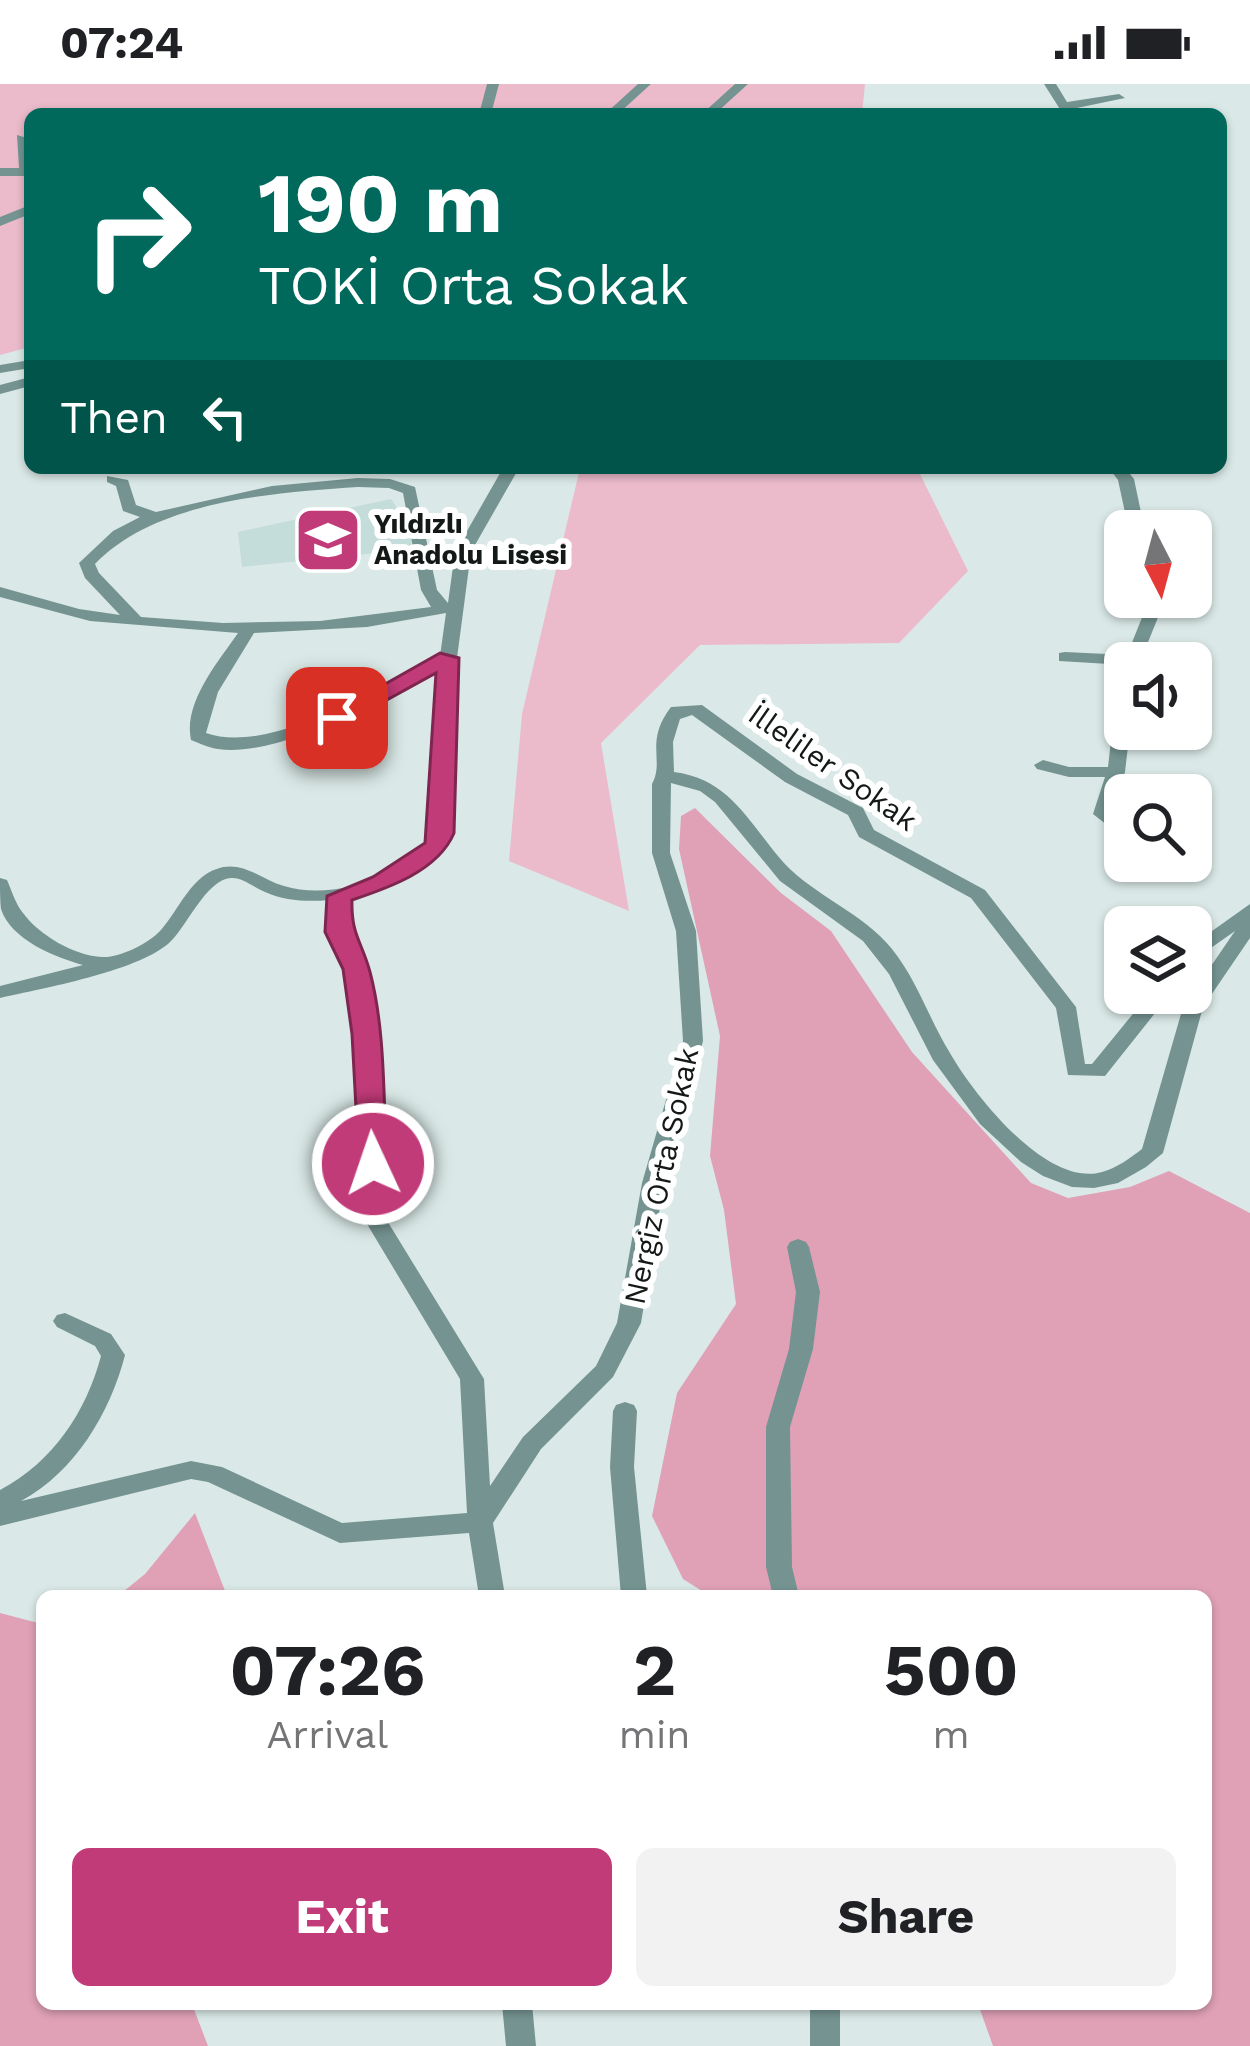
<!DOCTYPE html>
<meta charset="utf-8">
<style>
body{margin:0;font-family:"Work Sans",sans-serif;background:#f2f2f2;color:#202124;height:100vh;display:flex;flex-direction:column;font-size:45px;white-space:nowrap}
*{box-sizing:border-box;margin:0}
p{font-size:39px;color:#757577}
.icon{flex:none;width:66px;height:66px;fill:none;stroke:currentColor;stroke-width:2;stroke-linecap:round;stroke-linejoin:round}
.map{position:relative;flex:1;overflow:hidden}
.drawer{position:absolute;left:36px;top:1506px;width:1176px;height:420px;display:flex;flex-direction:column;background:#fff;border-radius:18px;box-shadow:0 3px 9px #0004}
.drawer>*{flex:none}
.guide{position:absolute;left:24px;top:24px;width:1203px;height:366px;border-radius:18px;box-shadow:0 3px 9px #0004;background:#00695c;color:#fff;overflow:hidden}
.needle{width:78px;rotate:174deg}
.controls{position:absolute;left:1104px;top:426px;display:grid;gap:24px}
.controls a{display:grid;place-items:center;width:108px;height:108px;border-radius:18px;background:#fff;box-shadow:0 3px 9px #0004;font-size:60px}
.pin{position:absolute;display:grid;place-items:center;width:102px;height:102px;color:#fff;margin:-51px;border-radius:24px;box-shadow:0 6px 18px #0006}
.me{position:absolute;width:132px;margin:-66px;rotate:357deg;stroke-linejoin:round;filter:drop-shadow(0 0 9px #0008)}
.turn{display:flex;align-items:center;gap:42px;height:252px;padding:0 36px;font-size:54px}
.turn .icon{width:156px;height:156px;stroke-width:2.5}
.turn b{display:block;font-size:84px;line-height:102px}
.then{display:flex;align-items:center;height:114px;padding:0 36px;background:#0003;gap:24px;font-size:45px}
.eta{display:flex;justify-content:space-evenly;align-items:center;height:204px;text-align:center}
.eta b{font-size:72px;font-weight:700;line-height:84px}
.action{display:flex;gap:24px;margin-top:auto;padding:24px 36px}
.action a{flex:1;height:138px;border-radius:18px;background:#c23b79;color:#fff;font-size:48px;font-weight:700;line-height:138px;text-align:center}
.action a+a{background:#f2f2f2;color:#202124}
.status{display:flex;justify-content:space-between;align-items:center;height:84px;padding:0 60px;background:#fff;direction:ltr}
.status svg{height:33px;fill:currentColor}
.map>svg:first-child{display:block}
</style>
<div class="status"><b>07:24</b><svg viewBox="0 0 49 12"><path d="M0 12V9h3v3zM5 12V6h3v6zM10 12V3h3v9zM15 12V0h3v12zM26 1h20v11H26zM47 4h2v5h-2z"/></svg></div>
<div class="map">
<svg width="1250" height="1962" viewBox="0 0 1250 1962">
<rect width="100%" height="100%" fill="#dae9e7"/>
<path fill="#c4dcda" d="M 391,415 L 424,464 L 242,483 L 238,448 Z"/>
<path fill="#ebbbcb" d="M 0,0 L 865,0 L 862,30 L 30,30 L 30,263 L 0,271 Z
M 580,384 L 917,384 L 968,487 L 899,559 L 700,561 L 601,659 L 629,827 L 509,777 L 522,630 Z"/>
<path fill="#e0a1b7" d="M 695,724 L 781,809 L 831,847 L 912,968 L 1031,1099 L 1068,1114 L 1130,1103 L 1169,1087 L 1250,1129 L 1250,1962 L 993,1962 L 978,1920 L 1206,1920 L 1206,1512 L 710,1512 L 683,1495 L 652,1432 L 677,1309 L 736,1220 L 724,1126 L 710,1072 L 720,952 L 679,765 L 681,732 Z
M 195,1429 L 227,1512 L 118,1512 L 145,1490 Z
M 0,1529 L 42,1540 L 42,1920 L 192,1920 L 208,1962 L 0,1962 Z"/>
<g fill="none" stroke-linecap="round" stroke-linejoin="round">
<path fill="#759491" fill-rule="evenodd" d="M 487,0 L 499,0 L 491,30 L 479,30 Z
M 638,0 L 651,0 L 618,30 L 605,30 Z
M 735,0 L 748,0 L 715,30 L 702,30 Z
M 1044,0 L 1056,0 L 1067,18 L 1119,10 L 1125,14 L 1072,25 L 1075,30 L 1063,30 Z
M 17,51 L 27,54 L 30,92 L 0,92 L 0,84 L 19,84 Z
M 30,121 L 30,130 L 0,142 L 0,133 Z
M 30,276 L 30,284 L 0,289 L 0,281 Z
M 30,293 L 30,302 L 0,310 L 0,301 Z
M 503,384 L 519,384 L 471,468 L 457,574 L 451,750 C 426,788 392,802 349,813 L 348,848 L 366,885 L 376,949 L 386,1135 L 484,1295 L 490,1402 L 523,1353 L 596,1282 L 617,1239 L 642,1099 L 683,957 L 676,847 L 652,769 L 652,700 C 665,676 644,658 671,623 L 702,621 L 797,690 L 863,724 L 874,746 L 985,806 L 1076,923 L 1085,980 L 1092,980 L 1150,909 L 1171,909 L 1105,992 L 1068,991 L 1056,924 L 971,814 L 859,753 L 848,731 L 785,698 L 692,631 L 680,635 L 673,658 L 674,688 C 731,695 750,741 784,779 C 816,813 862,828 892,865 C 917,896 929,935 950,969 C 974,1011 1047,1104 1102,1088 C 1117,1084 1130,1074 1142,1065 L 1183,923 L 1235,847 L 1191,878 L 1191,862 L 1250,820 L 1250,854 L 1203,923 L 1163,1069 L 1146,1083 L 1118,1099 L 1094,1104 L 1072,1103 L 1043,1092 L 1021,1078 L 980,1040 L 933,976 L 889,890 L 863,857 L 780,797 L 715,718 L 700,707 L 671,699 L 670,769 L 696,847 L 703,957 L 664,1099 L 641,1239 L 613,1293 L 541,1365 L 493,1439 L 505,1512 L 479,1512 L 469,1449 L 340,1459 L 208,1398 L 191,1395 L 0,1442 L 0,1406 C 53,1378 86,1328 101,1272 L 95,1262 L 57,1243 L 53,1237 L 57,1231 L 65,1229 L 111,1250 L 125,1271 C 110,1329 75,1388 21,1417 L 191,1377 L 222,1383 L 342,1439 L 467,1429 L 460,1295 L 364,1135 L 356,949 L 346,885 L 328,848 L 329,816 C 308,818 285,817 265,808 C 255,804 242,793 231,794 C 206,795 186,845 168,860 C 134,888 44,904 0,914 L 0,902 L 83,881 C 55,873 11,856 1,825 C 0,816 0,803 0,794 L 7,796 C 12,807 15,819 23,829 C 39,851 75,872 102,873 C 119,874 148,860 160,847 C 180,825 191,790 223,783 C 246,779 263,796 284,802 C 334,817 404,793 433,750 L 439,586 C 386,615 278,674 218,665 C 209,664 199,659 191,656 C 183,619 218,578 238,549 L 90,537 L 0,513 L 0,503 L 79,525 L 120,531 L 85,494 L 79,479 L 113,447 L 140,433 L 123,427 L 116,402 L 107,398 L 107,392 L 128,396 L 136,421 L 156,428 L 272,402 L 358,394 L 390,395 L 415,403 L 437,506 L 448,519 L 455,468 ZM 358,403 L 389,404 L 403,409 L 421,506 L 431,523 L 320,537 L 223,539 L 141,533 L 99,489 L 95,480 C 157,416 273,409 358,403 ZM 446,529 L 440,572 C 384,602 270,672 206,649 L 218,608 L 254,549 L 367,543 Z
M 1109,384 L 1125,384 L 1134,395 L 1145,447 L 1129,447 L 1118,396 Z
M 1143,513 L 1159,513 L 1161,526 L 1140,578 L 1133,579 L 1126,575 L 1109,580 L 1059,577 L 1059,569 L 1065,568 L 1107,570 L 1131,561 L 1145,526 Z
M 1125,607 L 1125,645 L 1130,645 L 1125,688 L 1112,728 L 1125,725 L 1125,737 L 1107,741 L 1093,730 L 1105,693 L 1069,693 L 1037,685 L 1034,681 L 1043,676 L 1069,683 L 1108,683 L 1116,612 Z
M 798,1155 L 806,1158 L 809,1163 L 820,1208 L 813,1265 L 790,1343 L 792,1483 L 799,1512 L 773,1512 L 766,1483 L 766,1343 L 789,1265 L 796,1208 L 787,1163 L 790,1158 Z
M 625,1318 L 634,1321 L 637,1327 L 634,1383 L 647,1512 L 621,1512 L 610,1383 L 613,1327 L 616,1321 Z
M 502,1920 L 532,1920 L 536,1962 L 506,1962 Z
M 810,1920 L 840,1920 L 840,1962 L 810,1962 Z"/>
</g>
<path fill="#c23b79" stroke="#7e264f" stroke-width="3" d="M 440,569 L 459,574 L 454,749 C 438,787 388,804 352,816 C 351,851 362,858 370,888 C 386,949 383,1017 387,1080 L 373,1089 L 359,1080 L 352,950 L 343,885 L 325,848 L 327,812 L 373,793 L 425,759 L 436,589 L 345,639 L 325,634 Z"/>
<defs>
<g id="school-square" transform="scale(3.45)"><rect x="-9" y="-9" width="18" height="18" rx="4" fill="#c23b79" stroke="#fff"/><path d="M0-5L7-2L0 1L-7-2ZM-4 1L0 2.5L4 1V4Q0 6-4 4Z" fill="#fff"/></g>
</defs>
<g fill-rule="evenodd">
<use href="#school-square" x="328" y="456"/>
</g>
<g text-anchor="middle" dominant-baseline="central" stroke-width="12" stroke-linejoin="round" paint-order="stroke">
<g font-size="27" font-weight="bold" fill="#141918" stroke="#fff" text-anchor="start">
<text x="374" y="440">Yıldızlı<tspan x="374" dy="31">Anadolu Lisesi</tspan></text>
</g>
<g font-size="30" fill="#141918" stroke="#fff">
<text transform="translate(833 683) rotate(35)">İlleliler Sokak</text>
<text transform="translate(661 1092) rotate(-78)">Nergiz Orta Sokak</text>
</g>
</g>
</svg>
<div class="controls">
<a><svg class="needle" viewBox="-14 -14 28 28"><path d="M0-13l5 13h-10z" fill="#e53935"/><path d="M0 13l5-13h-10z" fill="#757577"/></svg></a>
<a><svg class="icon" aria-label="sound" viewBox="0 0 24 24"><path d="M4 9h4l5-4v14l-5-4H4zM17 9q2 3 0 6"/></svg></a>
<a><svg class="icon" aria-label="search" viewBox="0 0 24 24"><circle cx="10" cy="10" r="6"/><path d="M15 15l6 6"/></svg></a>
<a><svg class="icon" aria-label="layers" viewBox="0 0 24 24"><path d="M12 4l9 5-9 5-9-5zM3 14l9 5 9-5"/></svg></a>
</div>
<div class="pin" style="left:337px;top:634px;background:#d93025"><svg class="icon" aria-label="arrive" viewBox="0 0 24 24"><path d="M6 21V4h12l-3 4 3 4H6"/></svg></div>
<svg class="me" style="left:373px;top:1080px" viewBox="-20 -20 40 40"><circle r="17" fill="#c23b79" stroke="#fff" stroke-width="3"/><path d="M0-11L8 9 0 5-8 9z" fill="#fff"/></svg>
<div class="guide">
<div class="turn"><svg class="icon" aria-label="right" viewBox="0 0 24 24"><path d="M7 20v-9h11M14 6l5 5-5 5"/></svg><div><b>190 m</b>TOKİ Orta Sokak</div></div>
<div class="then">Then<svg class="icon" aria-label="left" viewBox="0 0 24 24"><path d="M17 20v-9H6M10 6l-5 5 5 5"/></svg></div>
</div>
<section class="drawer">
<div class="eta">
<div><b>07:26</b><p>Arrival</p></div>
<div><b>2</b><p>min</p></div>
<div><b>500</b><p>m</p></div>
</div>
<div class="action"><a>Exit</a><a>Share</a></div>
</section>
</div>
